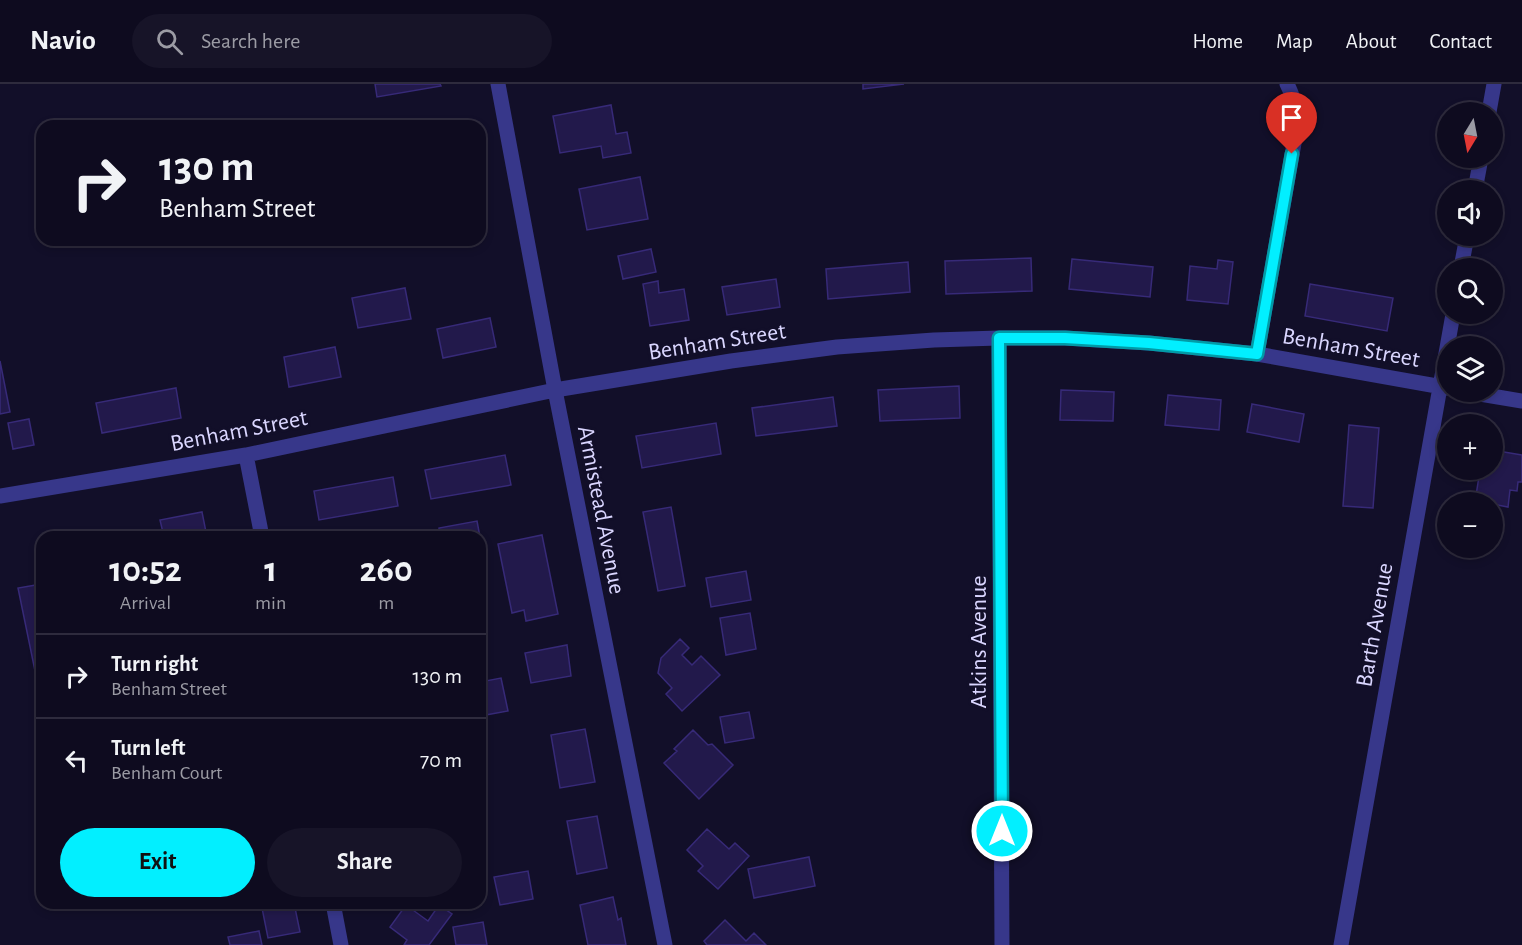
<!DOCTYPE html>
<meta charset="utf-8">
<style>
body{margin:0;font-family:"Alegreya Sans",sans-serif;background:#171428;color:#f1f3f6;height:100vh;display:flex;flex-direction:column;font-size:22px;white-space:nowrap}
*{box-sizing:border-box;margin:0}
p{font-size:20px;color:#9b9ba4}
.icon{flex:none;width:33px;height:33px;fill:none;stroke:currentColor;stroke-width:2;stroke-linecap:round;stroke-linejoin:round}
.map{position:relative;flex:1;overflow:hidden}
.side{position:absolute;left:36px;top:447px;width:450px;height:378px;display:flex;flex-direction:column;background:#0e0b1f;border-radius:18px;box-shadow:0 3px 9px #0003,0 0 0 2px #2e2b3d}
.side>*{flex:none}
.guide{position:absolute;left:36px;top:36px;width:450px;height:126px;border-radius:18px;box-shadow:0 3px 9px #0003,0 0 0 2px #2e2b3d;background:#0e0b1f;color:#f1f3f6;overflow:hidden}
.needle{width:39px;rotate:190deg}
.tools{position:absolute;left:1437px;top:18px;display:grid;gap:12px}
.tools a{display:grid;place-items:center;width:66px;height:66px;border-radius:50%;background:#0e0b1f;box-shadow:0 3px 9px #0003,0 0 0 2px #2e2b3d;font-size:30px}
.pin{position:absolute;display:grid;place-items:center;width:51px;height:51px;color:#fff;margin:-62px -26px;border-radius:50% 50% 50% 0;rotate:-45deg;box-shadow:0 0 6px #0007}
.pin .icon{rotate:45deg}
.me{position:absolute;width:66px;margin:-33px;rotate:0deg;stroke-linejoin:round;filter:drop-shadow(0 0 4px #0008)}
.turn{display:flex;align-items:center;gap:21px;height:126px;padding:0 24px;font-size:27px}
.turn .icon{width:78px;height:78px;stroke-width:2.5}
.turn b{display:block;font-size:42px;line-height:51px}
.eta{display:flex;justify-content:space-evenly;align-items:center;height:102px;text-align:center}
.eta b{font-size:36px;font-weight:700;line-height:42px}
.action{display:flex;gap:12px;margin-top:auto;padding:12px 24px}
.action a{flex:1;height:69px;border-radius:36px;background:#02efff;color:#111;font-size:24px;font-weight:700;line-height:69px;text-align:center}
.action a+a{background:#171428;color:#f1f3f6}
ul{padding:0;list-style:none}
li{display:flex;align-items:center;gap:18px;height:84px;padding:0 24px;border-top:2px solid #2e2b3d}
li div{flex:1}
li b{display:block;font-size:22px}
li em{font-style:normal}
header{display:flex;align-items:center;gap:36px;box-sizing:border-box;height:84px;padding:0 30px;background:#0e0b1f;border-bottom:2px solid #2e2b3d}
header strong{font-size:28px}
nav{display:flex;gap:33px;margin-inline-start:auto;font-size:21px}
.search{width:420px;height:54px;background:#171428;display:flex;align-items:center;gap:15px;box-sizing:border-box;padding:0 21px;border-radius:33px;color:#9b9ba4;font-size:22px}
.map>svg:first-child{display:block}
</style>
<header>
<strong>Navio</strong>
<div class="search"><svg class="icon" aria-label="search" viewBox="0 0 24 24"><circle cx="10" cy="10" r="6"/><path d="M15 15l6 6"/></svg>Search here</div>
<nav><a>Home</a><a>Map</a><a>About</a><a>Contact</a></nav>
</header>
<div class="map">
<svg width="1522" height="861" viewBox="0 0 1522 861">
<rect width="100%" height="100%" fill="#120f29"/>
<path fill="#22194b" stroke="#372a78" stroke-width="1.5" d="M 375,0 L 440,0 L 441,2 L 377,13 Z
M 863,0 L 904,0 L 863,5 Z
M 611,21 L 616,50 L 627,48 L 631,69 L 603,74 L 601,62 L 560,69 L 553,32 Z
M 443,37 L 445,42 L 419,42 Z
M 640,93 L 648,135 L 587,146 L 579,105 Z
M 651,165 L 656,188 L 623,195 L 618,172 Z
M 1031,174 L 1032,207 L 946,210 L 945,177 Z
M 1072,175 L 1153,183 L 1150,213 L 1069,205 Z
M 1218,176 L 1233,178 L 1228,220 L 1187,216 L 1190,182 L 1217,185 Z
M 908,178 L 910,208 L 828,215 L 826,185 Z
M 776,195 L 780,223 L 727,231 L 722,203 Z
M 658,197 L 659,209 L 684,205 L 689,236 L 650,242 L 643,200 Z
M 1310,200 L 1393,214 L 1387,247 L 1305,232 Z
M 405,204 L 411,235 L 358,244 L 352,214 Z
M 490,234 L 496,263 L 443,274 L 437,245 Z
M 335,263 L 341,293 L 289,303 L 284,273 Z
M 0,277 L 10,328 L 0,330 Z
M 959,302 L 960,334 L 880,337 L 878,306 Z
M 176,304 L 181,334 L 102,349 L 96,319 Z
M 1061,306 L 1114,308 L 1113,337 L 1060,336 Z
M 1168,311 L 1221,316 L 1219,346 L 1165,341 Z
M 833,313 L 837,342 L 756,352 L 752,324 Z
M 1252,320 L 1304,330 L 1299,358 L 1247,348 Z
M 29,335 L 34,361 L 13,365 L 8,339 Z
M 716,339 L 721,370 L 642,384 L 636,352 Z
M 1349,341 L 1379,344 L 1373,424 L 1343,422 Z
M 1492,366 L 1522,371 L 1522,398 L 1518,398 L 1517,407 L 1510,406 L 1508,423 L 1492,420 L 1492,418 L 1475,418 L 1480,386 L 1492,386 Z
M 505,371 L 511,401 L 431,415 L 425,386 Z
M 393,393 L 398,422 L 319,436 L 314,407 Z
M 671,423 L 685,502 L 658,507 L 643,428 Z
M 202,428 L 207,453 L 164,453 L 160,436 Z
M 477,437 L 480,453 L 440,453 L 439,444 Z
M 542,451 L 558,530 L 526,537 L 524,526 L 512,529 L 498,460 Z
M 746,487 L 751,516 L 711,523 L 706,494 Z
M 42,500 L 42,586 L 35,587 L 18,504 Z
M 750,529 L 756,565 L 726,571 L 720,534 Z
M 680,555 L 689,564 L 682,571 L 692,581 L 701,572 L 720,591 L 682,627 L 666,610 L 672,604 L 658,589 L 661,574 Z
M 567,561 L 571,592 L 531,599 L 525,569 Z
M 501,594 L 508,627 L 480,632 L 480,598 Z
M 749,628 L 754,654 L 725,659 L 720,633 Z
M 585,645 L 595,698 L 560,704 L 551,651 Z
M 693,646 L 708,661 L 712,660 L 733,681 L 699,715 L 664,679 L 677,667 L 674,665 Z
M 597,732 L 607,784 L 577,790 L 567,737 Z
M 707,745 L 729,765 L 735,759 L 749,772 L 718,805 L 698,787 L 703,782 L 687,766 Z
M 809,773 L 815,802 L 754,814 L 748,785 Z
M 528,787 L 533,815 L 500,821 L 494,793 Z
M 613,813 L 618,836 L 621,834 L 626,861 L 588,861 L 580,821 Z
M 91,819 L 104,819 L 100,825 Z
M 261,819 L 294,819 L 300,848 L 268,854 Z
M 406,821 L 428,837 L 439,821 L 452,830 L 429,861 L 404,861 L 407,856 L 390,843 Z
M 725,836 L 746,857 L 754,849 L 766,861 L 707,861 L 704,857 Z
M 483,838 L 487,861 L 456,861 L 453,843 Z
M 259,847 L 262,861 L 230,861 L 228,853 Z"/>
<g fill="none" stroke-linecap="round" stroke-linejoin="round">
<path stroke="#37378a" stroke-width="15" d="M 498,0 L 555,306 L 665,861
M 1489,28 L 1494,0
M 1475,106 L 1481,74
M 1461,184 L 1467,152
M 999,254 L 1002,861
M 1257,270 L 1296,48 C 1297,29 1296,18 1287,0
M 1468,308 L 1522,317
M 246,371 L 262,453
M 0,412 L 246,371 L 555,306 L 731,277 L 837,263 L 934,256 L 999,254 L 1065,254 L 1149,259 L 1257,270 L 1448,304
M 333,819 L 341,861
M 1341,861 L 1453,230"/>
</g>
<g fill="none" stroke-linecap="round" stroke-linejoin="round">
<g stroke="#019ba6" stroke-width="15">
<path id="route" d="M 1002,747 L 999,254 L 1065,254 L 1149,259 L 1257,270 L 1292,70"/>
</g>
<use href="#route" stroke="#02efff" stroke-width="10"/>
</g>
<g text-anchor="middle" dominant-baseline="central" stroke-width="6" stroke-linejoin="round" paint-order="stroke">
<g font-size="24" fill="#dad6ff" stroke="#120f29">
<text transform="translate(717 258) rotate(-9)">Benham Street</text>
<text transform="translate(1351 264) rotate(10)">Benham Street</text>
<text transform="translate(239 347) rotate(-11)">Benham Street</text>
<text transform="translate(601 426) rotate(79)">Armistead Avenue</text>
<text transform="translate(1375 541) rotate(-80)">Barth Avenue</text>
<text transform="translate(979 558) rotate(-90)">Atkins Avenue</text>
</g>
</g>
</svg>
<div class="tools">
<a><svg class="needle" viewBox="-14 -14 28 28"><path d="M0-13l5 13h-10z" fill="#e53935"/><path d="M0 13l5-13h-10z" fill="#9b9ba4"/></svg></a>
<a><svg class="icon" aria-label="sound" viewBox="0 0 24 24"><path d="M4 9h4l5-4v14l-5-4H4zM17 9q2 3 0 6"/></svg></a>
<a><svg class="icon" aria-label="search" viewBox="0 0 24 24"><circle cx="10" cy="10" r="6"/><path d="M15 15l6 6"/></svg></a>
<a><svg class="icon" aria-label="layers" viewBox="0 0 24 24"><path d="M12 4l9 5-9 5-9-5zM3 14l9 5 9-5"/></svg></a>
<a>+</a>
<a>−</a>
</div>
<div class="pin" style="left:1292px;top:70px;background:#d93025"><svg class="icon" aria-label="arrive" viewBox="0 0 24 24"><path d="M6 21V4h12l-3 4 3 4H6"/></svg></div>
<svg class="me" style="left:1002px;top:747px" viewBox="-20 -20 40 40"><circle r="17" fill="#02efff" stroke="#fff" stroke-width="3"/><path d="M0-11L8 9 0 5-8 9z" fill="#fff"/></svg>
<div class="guide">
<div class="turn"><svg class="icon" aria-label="right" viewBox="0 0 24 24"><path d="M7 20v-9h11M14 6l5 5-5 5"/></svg><div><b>130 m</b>Benham Street</div></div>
</div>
<section class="side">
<div class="eta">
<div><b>10:52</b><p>Arrival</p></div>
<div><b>1</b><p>min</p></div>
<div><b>260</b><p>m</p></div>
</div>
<ul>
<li><svg class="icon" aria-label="right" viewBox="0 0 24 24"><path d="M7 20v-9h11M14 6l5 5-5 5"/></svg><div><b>Turn right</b><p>Benham Street</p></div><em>130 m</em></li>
<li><svg class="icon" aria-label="left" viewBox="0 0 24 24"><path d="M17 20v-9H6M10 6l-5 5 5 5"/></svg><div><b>Turn left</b><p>Benham Court</p></div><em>70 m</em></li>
</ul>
<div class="action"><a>Exit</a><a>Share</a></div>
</section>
</div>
